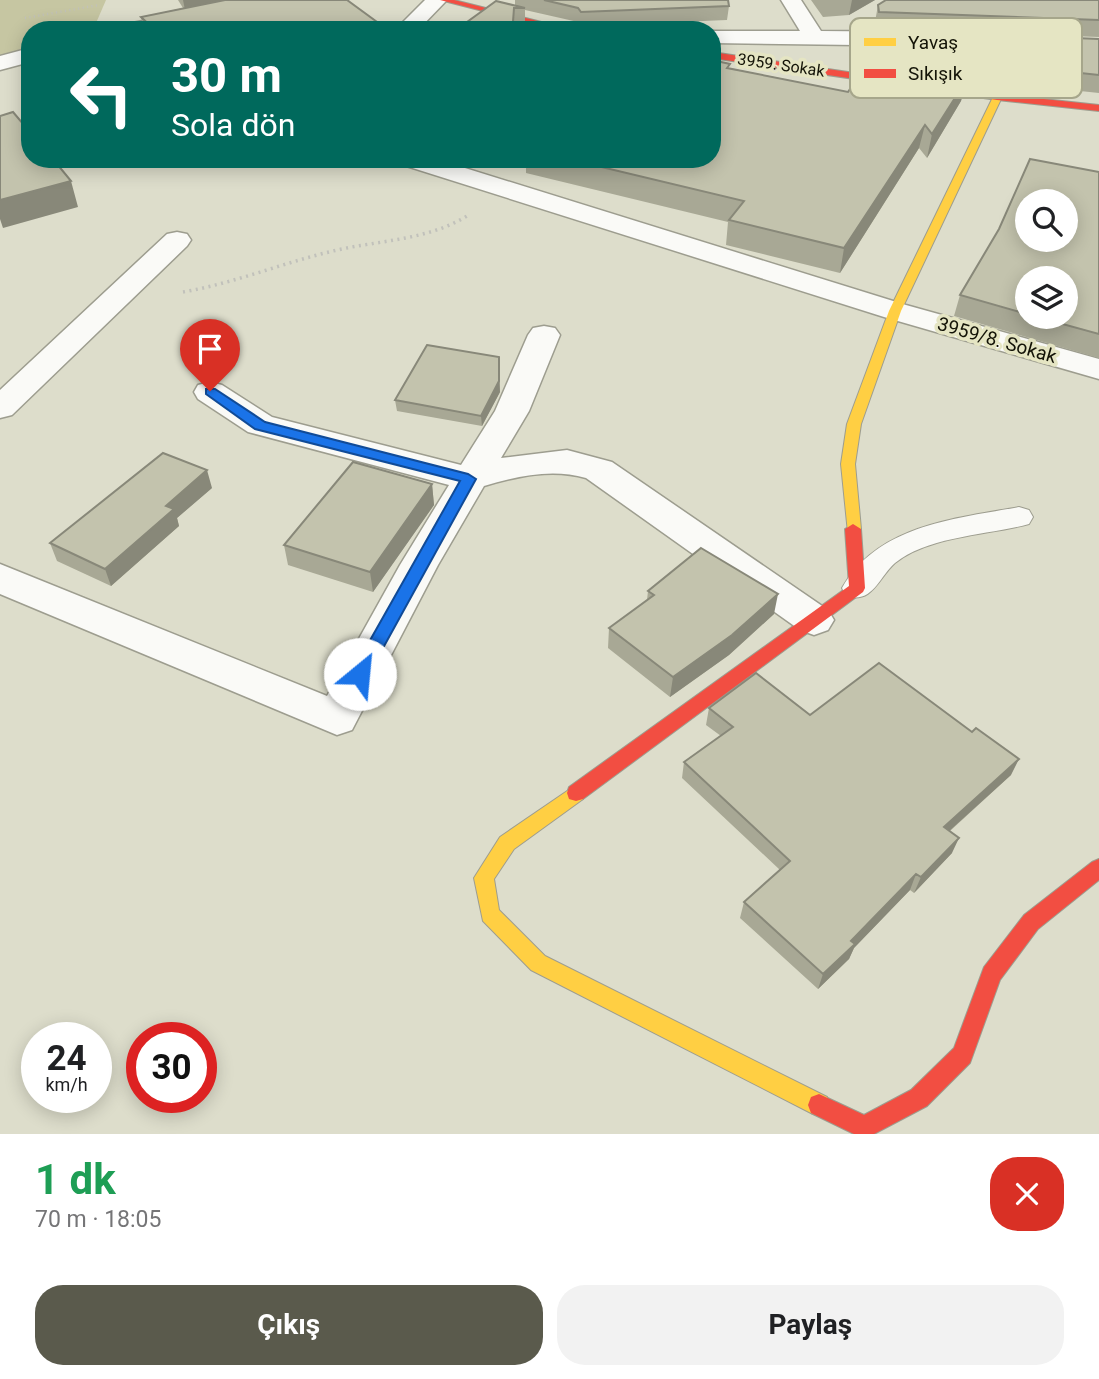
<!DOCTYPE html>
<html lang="tr">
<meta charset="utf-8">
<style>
body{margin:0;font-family:Roboto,sans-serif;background:#f2f2f2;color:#202124;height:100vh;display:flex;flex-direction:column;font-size:26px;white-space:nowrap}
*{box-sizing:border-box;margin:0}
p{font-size:23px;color:#757577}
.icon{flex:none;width:38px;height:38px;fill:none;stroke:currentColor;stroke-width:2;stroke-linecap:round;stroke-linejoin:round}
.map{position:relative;height:1134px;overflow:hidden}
.sheet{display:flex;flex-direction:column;background:#fff;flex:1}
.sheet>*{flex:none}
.banner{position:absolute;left:21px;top:21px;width:700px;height:147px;border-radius:28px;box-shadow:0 4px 18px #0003;background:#00695c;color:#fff;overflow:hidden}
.tools{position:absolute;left:1015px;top:189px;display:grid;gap:14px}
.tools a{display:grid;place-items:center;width:63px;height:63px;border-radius:50%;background:#fff;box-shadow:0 4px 18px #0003;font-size:35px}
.speed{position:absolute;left:21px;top:1022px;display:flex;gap:14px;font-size:35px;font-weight:700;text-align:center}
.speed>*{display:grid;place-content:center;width:91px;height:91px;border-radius:50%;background:#fff;box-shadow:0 4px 18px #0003;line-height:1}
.speed small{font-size:18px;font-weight:400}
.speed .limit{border:10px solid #d22;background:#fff;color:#111}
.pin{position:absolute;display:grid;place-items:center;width:60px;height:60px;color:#fff;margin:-72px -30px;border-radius:50% 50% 50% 0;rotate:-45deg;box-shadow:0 0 7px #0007}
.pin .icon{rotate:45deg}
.me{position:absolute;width:77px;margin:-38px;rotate:28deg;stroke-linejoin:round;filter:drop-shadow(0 0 5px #0008)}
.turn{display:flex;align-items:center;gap:24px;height:147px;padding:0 35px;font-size:32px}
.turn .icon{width:91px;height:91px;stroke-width:2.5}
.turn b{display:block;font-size:49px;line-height:60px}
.round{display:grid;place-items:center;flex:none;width:74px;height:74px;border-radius:28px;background:#f2f2f2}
.headline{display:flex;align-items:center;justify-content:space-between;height:119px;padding:0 35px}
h1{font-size:42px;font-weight:700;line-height:52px;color:#1e9e55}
.action{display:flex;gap:14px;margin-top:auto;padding:14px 35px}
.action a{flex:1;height:80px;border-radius:28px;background:#5a5a4c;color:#fff;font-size:28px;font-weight:700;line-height:80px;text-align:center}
.action a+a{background:#f2f2f2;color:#202124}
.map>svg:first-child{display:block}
</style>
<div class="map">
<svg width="1099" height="1134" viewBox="0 0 1099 1134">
<rect width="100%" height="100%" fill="#ddddcb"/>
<path fill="#c6c6a2" d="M 0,0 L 106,0 L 93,30 L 30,30 L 30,48 L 0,56 Z"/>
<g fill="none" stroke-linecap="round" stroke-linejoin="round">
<g stroke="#9d9d8f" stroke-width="2">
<path id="lane" d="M 1019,507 L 1029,510 L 1033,517 L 1029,524 C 989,535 928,536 895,563 C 878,578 873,604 846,596 L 842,588 C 878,525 954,519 1019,507 Z"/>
</g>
<g stroke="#9d9d8f" stroke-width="3">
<path id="street" d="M 254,0 L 297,0 L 287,6 L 162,30 L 116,30 L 127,24 Z
M 425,0 L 447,0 L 418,30 L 395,30 Z
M 781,0 L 801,0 L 821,31 L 933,32 L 944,39 L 933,46 L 712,43 L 712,31 L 800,31 Z
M 30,48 L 30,62 L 0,70 L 0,56 Z
M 396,159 L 436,159 L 906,305 L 1099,359 L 1099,379 L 884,317 L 400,164 Z
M 177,232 L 187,234 L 191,240 L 187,246 L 12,415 L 0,418 L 0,390 L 167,234 Z
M 544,326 L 555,328 L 560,335 L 529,411 L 501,458 L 567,450 L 612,462 L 828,610 L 834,620 L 828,630 L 814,635 L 800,630 L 586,478 C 552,468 518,476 484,486 L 438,565 L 352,730 L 337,735 L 0,594 L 0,564 L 327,696 L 400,565 L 449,485 L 248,432 L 198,399 L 194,392 L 198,385 L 210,382 L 222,385 L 272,417 L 461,465 L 495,411 L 528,335 L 533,328 Z"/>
</g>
<g stroke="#9d9d8f" stroke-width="2">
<path id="slow" d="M 994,95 L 1002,97 L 901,311 L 861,424 L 855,464 L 861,529 L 858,533 L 848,533 L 841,464 L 847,424 L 889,311 Z
M 576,785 L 583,787 L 585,793 L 583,799 L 514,849 L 494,879 L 499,910 L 545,956 L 827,1097 L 830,1105 L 827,1113 L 819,1116 L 811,1113 L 531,970 L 483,921 L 474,878 L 500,837 Z"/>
</g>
<g stroke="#9d9d8f" stroke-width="2">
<path id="jam" d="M 440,0 L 454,0 L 573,30 L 557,30 Z
M 712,52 L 997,94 L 1099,105 L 1099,111 L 997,100 L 712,58 Z
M 853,524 L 861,529 L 865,588 L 863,592 L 583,799 L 576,801 L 569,799 L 567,793 L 569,787 L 849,586 L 845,529 Z
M 1099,859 L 1099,880 L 1038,929 L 1000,980 L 970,1063 L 927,1106 L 874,1134 L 854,1134 L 811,1113 L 808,1105 L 811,1097 L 819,1094 L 864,1115 L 911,1090 L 954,1048 L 984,967 L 1024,915 L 1092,862 Z"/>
</g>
<path stroke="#c1c1bb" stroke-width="2.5" stroke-dasharray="1 3.5" stroke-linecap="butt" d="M 25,18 L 99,5"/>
<path stroke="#c1c1bb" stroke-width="3.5" stroke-dasharray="2 4.5" stroke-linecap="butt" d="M 183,292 C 235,283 282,263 333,251 C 378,240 426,241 467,216"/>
<use href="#lane" fill="#fafaf7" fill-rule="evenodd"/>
<use href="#street" fill="#fafaf7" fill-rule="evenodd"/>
<use href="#slow" fill="#ffcf43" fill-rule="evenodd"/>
<use href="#jam" fill="#f24e42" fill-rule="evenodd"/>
</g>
<path fill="#a8a895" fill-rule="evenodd" d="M 178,0 L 347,0 L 388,30 L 144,30 L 141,17 L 183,8 Z
M 515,0 L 728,0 L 729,6 L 727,20 L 581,26 L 578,22 L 525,10 L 525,24 L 456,30 L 515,5 Z
M 811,0 L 875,0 L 849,15 L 823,17 Z
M 1099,0 L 1099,37 L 876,29 L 875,22 L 878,5 Z
M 882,30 L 1099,39 L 1099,93 L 966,79 L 961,101 L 927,158 L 919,148 L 840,273 L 726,245 L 728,222 L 526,173 L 526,159 L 712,159 L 730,68 L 848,92 L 879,92 L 876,89 L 880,67 L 882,67 L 879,47 Z
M 1099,172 L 1099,358 L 954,316 L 960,295 ZM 1027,278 L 1066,317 L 1027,317 Z
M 500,392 L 482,426 L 397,411 L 395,400 Z
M 432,484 L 434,505 L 373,592 L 288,565 L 284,545 Z
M 212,488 L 177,518 L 179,526 L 111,586 L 57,561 L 50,543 Z
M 648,591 L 774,614 L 729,655 L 670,697 L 608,648 L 609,628 L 647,600 Z
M 709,708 L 810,715 L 1011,775 L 950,831 L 952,853 L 914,893 L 910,890 L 854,948 L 849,959 L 818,989 L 740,918 L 744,902 L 780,870 L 682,778 L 684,762 L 721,736 L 706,725 Z"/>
<path fill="#888879" d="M 183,0 L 240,0 L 185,10 Z
M 852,0 L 875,0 L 849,15 Z
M 967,79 L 961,101 L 927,158 L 932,134 Z
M 925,125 L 919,148 L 840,273 L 844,248 Z
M 71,181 L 78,207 L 3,228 L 0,219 L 0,200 Z
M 499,357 L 500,392 L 482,426 L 481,416 Z
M 207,470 L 212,488 L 177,518 L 179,526 L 111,586 L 105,569 L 166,506 Z
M 432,484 L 434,505 L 373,592 L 370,572 Z
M 778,594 L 774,614 L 729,655 L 670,697 L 673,677 Z
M 1019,759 L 1011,775 L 937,842 L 944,827 Z
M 959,838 L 952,853 L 914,893 L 921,877 Z
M 916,874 L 910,890 L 854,948 L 849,959 L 818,989 L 823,974 L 851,941 Z"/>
<path fill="#c3c3ad" stroke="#888879" stroke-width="2" fill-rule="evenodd" d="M 225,0 L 347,0 L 388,30 L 155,30 L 141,17 Z
M 544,0 L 728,0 L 729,6 L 581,12 L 578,8 Z
M 886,0 L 1099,0 L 1099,20 L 879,12 L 878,5 Z
M 496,1 L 525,8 L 514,8 L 513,22 L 555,30 L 456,30 Z
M 882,30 L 1099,39 L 1099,75 L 886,52 Z
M 712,60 L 730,64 L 727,68 L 848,92 L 850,89 L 862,89 L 904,97 L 880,67 L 967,79 L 932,134 L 925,125 L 844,248 L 729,220 L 744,201 L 568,159 L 712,159 Z
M 13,112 L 30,132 L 30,159 L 53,159 L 71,181 L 0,200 L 0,116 Z
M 1030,159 L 1099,172 L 1099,334 L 1037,317 L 1066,317 L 1066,278 L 1027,278 L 1027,314 L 960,295 L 999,229 ZM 1027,201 L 1066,201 L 1066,240 L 1027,240 Z
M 427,345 L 499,357 L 499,381 L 481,416 L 395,400 Z
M 163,453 L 207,470 L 166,506 L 174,509 L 105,569 L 50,543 Z
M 353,462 L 432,484 L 370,572 L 284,545 Z
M 701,548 L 778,594 L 732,635 L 673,677 L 609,628 L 654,595 L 648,591 Z
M 879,663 L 972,732 L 976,728 L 1019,759 L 944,827 L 959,838 L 921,877 L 916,874 L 851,941 L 855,944 L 823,974 L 744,902 L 790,861 L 684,762 L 733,727 L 709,708 L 756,673 L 810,715 Z"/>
<path fill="#1a73e8" stroke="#114b97" stroke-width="2" d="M 206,389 L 215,389 L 265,422 L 468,474 L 476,479 L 366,679 L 360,681 L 351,674 L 460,481 L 255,429 L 206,394 Z"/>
<g text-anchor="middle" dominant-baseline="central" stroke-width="7" stroke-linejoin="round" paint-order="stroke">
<g font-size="16" fill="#131307" stroke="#e5e5c3">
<text transform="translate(781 65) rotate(8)">3959. Sokak</text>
</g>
<g font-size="19" fill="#131307" stroke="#e5e5c3">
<text transform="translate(997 340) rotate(16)">3959/8. Sokak</text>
</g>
</g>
<rect x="850" y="18" width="232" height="80" rx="10" fill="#e5e5c3" stroke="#a6a68b" stroke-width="2"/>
<rect x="864" y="38" width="32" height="8" fill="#ffcf43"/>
<rect x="864" y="69" width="32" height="9" fill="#f24e42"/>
<g font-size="19" fill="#131307">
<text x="908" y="49">Yavaş</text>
<text x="908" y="80">Sıkışık</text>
</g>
</svg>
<div class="tools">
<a><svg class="icon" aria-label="search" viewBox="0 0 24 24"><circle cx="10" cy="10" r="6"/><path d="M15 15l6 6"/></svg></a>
<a><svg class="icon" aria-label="layers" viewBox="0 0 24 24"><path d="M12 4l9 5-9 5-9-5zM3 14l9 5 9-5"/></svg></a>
</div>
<div class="speed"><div>24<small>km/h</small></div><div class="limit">30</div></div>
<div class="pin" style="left:210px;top:391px;background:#d93025"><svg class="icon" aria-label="arrive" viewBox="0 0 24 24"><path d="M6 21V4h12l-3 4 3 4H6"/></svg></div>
<svg class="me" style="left:360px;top:674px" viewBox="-20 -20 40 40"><circle r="19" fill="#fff"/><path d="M0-13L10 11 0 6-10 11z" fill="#1a73e8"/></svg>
<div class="banner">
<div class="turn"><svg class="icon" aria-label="left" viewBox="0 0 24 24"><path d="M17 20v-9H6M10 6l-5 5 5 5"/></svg><div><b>30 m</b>Sola dön</div></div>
</div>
</div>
<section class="sheet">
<div class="headline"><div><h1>1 dk</h1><p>70 m · 18:05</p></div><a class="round" style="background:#d93025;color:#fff"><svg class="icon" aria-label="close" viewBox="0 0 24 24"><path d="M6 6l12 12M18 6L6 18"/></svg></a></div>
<div class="action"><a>Çıkış</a><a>Paylaş</a></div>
</section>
